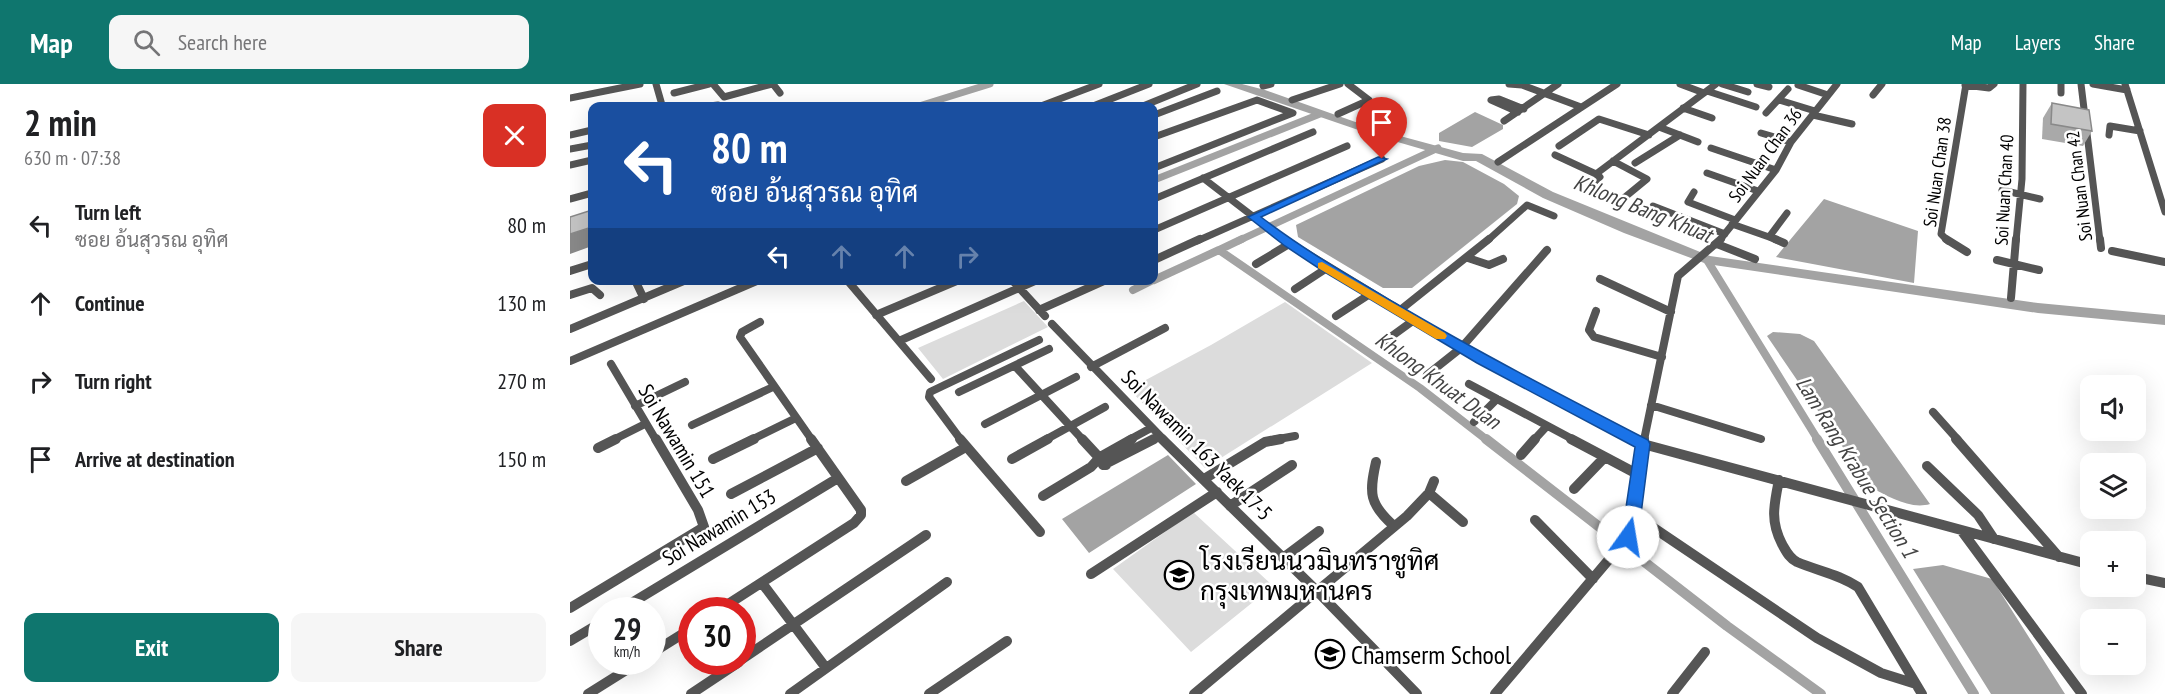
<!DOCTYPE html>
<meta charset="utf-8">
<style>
body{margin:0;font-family:"PT Sans Narrow",Sarabun,sans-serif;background:#f6f6f6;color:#202124;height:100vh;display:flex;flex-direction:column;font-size:22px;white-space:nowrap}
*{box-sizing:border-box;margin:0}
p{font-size:20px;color:#757577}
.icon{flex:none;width:33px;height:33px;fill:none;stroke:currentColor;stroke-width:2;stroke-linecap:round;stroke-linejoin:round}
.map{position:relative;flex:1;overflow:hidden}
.sheet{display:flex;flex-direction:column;background:#fff;width:570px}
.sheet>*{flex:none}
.hud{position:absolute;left:18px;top:18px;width:570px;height:183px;border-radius:12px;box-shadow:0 6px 24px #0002;background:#1a4fa0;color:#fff;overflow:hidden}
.controls{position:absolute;left:1510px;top:291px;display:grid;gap:12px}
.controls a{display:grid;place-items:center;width:66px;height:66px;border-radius:12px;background:#fff;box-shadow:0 6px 24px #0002;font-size:30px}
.speed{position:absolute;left:18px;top:513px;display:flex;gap:12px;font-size:30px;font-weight:700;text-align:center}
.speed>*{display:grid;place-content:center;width:78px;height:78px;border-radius:50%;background:#fff;box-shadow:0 6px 24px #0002;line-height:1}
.speed small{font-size:15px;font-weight:400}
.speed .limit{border:9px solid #d22;background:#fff;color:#111}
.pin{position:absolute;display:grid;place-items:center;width:51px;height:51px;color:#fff;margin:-62px -26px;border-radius:50% 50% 50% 0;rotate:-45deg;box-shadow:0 0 6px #0007}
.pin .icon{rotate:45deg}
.me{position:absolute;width:66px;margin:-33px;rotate:13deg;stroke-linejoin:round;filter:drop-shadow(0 0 4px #0008)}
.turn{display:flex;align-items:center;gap:21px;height:126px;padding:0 24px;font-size:27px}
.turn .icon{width:78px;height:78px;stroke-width:2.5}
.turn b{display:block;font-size:42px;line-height:51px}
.lanes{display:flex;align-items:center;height:57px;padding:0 24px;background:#0003;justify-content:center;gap:30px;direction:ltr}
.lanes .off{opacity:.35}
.round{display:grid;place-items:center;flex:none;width:63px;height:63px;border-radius:12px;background:#f6f6f6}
.summary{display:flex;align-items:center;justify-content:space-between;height:102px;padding:0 24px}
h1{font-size:36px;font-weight:700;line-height:45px}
.primary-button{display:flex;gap:12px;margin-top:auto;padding:12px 24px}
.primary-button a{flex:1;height:69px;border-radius:12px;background:#0f766e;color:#fff;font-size:24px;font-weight:700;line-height:69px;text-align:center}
.primary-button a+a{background:#f6f6f6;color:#202124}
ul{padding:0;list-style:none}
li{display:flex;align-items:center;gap:18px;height:78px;padding:0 24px}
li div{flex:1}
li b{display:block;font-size:22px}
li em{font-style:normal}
header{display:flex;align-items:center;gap:36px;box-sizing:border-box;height:84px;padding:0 30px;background:#0f766e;color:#fff}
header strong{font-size:28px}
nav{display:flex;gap:33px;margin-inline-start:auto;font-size:21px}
.search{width:420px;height:54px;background:#f6f6f6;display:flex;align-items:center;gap:15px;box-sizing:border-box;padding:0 21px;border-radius:12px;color:#757577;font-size:22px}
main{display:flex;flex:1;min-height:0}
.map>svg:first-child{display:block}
</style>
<header>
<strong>Map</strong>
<div class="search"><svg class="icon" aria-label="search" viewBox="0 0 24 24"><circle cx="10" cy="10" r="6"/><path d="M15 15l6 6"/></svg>Search here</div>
<nav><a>Map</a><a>Layers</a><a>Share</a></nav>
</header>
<main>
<section class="sheet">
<div class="summary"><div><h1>2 min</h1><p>630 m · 07:38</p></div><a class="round" style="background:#d93025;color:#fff"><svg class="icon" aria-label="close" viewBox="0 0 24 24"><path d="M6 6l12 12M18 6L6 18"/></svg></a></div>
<ul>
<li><svg class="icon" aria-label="left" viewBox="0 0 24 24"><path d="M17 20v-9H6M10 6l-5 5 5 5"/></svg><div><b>Turn left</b><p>ซอย อ้นสุวรณ อุทิศ</p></div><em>80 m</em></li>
<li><svg class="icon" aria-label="ahead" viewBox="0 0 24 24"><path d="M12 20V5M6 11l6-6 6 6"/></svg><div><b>Continue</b></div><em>130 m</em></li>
<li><svg class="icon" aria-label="right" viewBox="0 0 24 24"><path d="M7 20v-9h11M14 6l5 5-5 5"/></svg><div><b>Turn right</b></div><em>270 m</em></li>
<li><svg class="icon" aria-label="arrive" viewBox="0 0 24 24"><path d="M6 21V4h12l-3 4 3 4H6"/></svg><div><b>Arrive at destination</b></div><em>150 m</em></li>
</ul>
<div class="primary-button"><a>Exit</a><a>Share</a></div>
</section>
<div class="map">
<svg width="1595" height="610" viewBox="0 0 1595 610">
<rect width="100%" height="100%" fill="#fff"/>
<path fill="#dcdcdc" d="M 454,217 L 478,243 L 373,295 L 348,264 Z
M 715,218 L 802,279 L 635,384 L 559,305 L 641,261 Z
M 623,428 L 703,502 L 621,568 L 543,485 Z"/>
<path fill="#a3a3a3" d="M 905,28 L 933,41 L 933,45 L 902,63 L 869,57 L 869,49 Z
M 875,76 L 893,78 L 934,100 L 949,112 L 947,120 L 842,204 L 813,204 L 728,153 L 726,141 L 849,82 Z
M 1254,115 L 1348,147 L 1344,199 L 1206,173 Z
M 1203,248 L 1230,250 L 1244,257 L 1360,420 C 1340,426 1318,412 1300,403 L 1197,252 Z
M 598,371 L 626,400 L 519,469 L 492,435 Z
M 1373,481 L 1422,495 L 1495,610 L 1421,610 L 1343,485 Z"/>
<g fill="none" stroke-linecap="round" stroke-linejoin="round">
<path stroke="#a3a3a3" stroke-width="7" d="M 349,22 L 420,0
M 584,96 L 750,30
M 668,157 L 868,64"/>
<path stroke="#a3a3a3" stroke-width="8" d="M 672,155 L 649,166 L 850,304 L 917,356
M 1137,176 L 1248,356
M 584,196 L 649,166
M 563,206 L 583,196"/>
<path stroke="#a3a3a3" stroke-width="10" d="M 916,355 L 1157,542 L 1251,610
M 1247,355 L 1404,610"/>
<path fill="#a3a3a3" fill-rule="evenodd" d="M 654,0 L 672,0 L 695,6 L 808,46 L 893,69 L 912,70 L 983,108 L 1140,172 L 1468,219 L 1595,231 L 1595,241 L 1468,229 L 1137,180 L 1054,149 L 973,114 L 906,77 L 893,77 L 800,50 Z"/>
<path stroke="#555" stroke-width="7" d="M 86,0 L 92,21
M 143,0 L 154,13 L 202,0
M 203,0 L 210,9
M 939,0 L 952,1 L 1011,23
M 1110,0 L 1134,9
M 1152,0 L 1178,8
M 1187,0 L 1199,3
M 1491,0 L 1491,9
M 1511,0 L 1530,157
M 1523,0 L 1557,6
M 1555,0 L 1595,128
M 1228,1 L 1258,11
M 1395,1 L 1419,4 L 1424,0
M 693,2 L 701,0
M 1137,7 L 1186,23
M 104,9 L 139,0
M 1303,11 L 1312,0
M 0,14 L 70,0
M 722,16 L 770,0
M 1209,16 L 1245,27
M 139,22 L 148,21
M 471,22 L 529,0
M 523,22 L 579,0
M 573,22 L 627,0
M 1113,24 L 1142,34
M 948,28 L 921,16 L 929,15 L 954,25
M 1196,29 L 1218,5
M 768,30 L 799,16 L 778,0
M 584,31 L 647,7
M 1243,31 L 1282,40
M 934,37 L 988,0
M 1089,43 L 1128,58
M 1191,49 L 1221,58
M 0,51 L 22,46
M 1539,51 L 1540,42 L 1570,47
M 584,53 L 687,16 L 723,29 L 584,84
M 989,62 L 1029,35 L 1079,51
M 1141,64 L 1206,86
M 0,65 L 22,61
M 985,71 L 1026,90
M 1043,77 L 1077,95 L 1049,118
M 928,78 L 1047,0
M 1065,79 L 1110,51
M 0,81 L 22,76
M 1137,89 L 1188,107
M 633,94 L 715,157
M 1021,101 L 1030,93 L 1026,90 L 1146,0
M 1432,106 L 1470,115
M 1124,108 L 1118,118 L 1165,136
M 0,115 L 22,109
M 584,115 L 743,48
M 1083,122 L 1155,150
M 1162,140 L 1199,153 L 1217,129
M 584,146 L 777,62
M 1199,153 L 1209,157
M 627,157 L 812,75
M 917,157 L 957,121 L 984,132
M 1149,157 L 1206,86 L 1221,58 L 1267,0
M 1378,157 L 1371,150 L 1396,0
M 1446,157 L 1452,95 L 1453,0"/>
<path stroke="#555" stroke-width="8" d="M 713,155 L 912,276 L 1066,356
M 1205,155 L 1214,159
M 1376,155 L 1397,168
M 1530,155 L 1531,164
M 1147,160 L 1185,175
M 1542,167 L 1595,178
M 898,174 L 919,181 L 933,175
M 584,176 L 630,155
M 1427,176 L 1469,186
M 686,180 L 719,160
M 0,187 L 22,180
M 1030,195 L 1101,228
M 65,196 L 74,215
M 277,196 L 361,295
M 442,196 L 475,232
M 725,205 L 757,184
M 0,211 L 22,204 L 30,211
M 1441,214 L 1446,155
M 469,226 L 536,196
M 829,227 L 919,155
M 1026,227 L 1019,246 L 1024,253 L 1092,273
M 306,231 L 389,196
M 766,232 L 800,210
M 190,238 L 172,248 L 170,253 L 242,356
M 482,240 L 594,356
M 0,245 L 116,196
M 329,257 L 467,196
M 811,260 L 844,236
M 0,277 L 189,196
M 41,280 L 86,356
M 445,282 L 513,356
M 521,283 L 595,244
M 857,291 L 891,264 L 977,166
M 899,300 L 1004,356
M 389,308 L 479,265
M 1081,321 L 1191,355
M 65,322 L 115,298
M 1363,328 L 1388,356
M 904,338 L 927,315
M 415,340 L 506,293
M 122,341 L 203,303
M 43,356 L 75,340
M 181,356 L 226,334
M 391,356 L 359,313 L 360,308 L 469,256
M 475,356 L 535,323
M 559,356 L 581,344
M 581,356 L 589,352
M 703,356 L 725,352
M 964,356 L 976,343
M 1074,356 L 1108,192 L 1151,155"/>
<path stroke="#555" stroke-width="10" d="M 390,355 L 470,448
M 512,355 L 536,381
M 592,355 L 747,507 L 847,610
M 1001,355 L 1069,391
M 1063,355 L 1073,360 L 1521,481
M 1386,355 L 1489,473
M 28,364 L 46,355
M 951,371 L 965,355
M 143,375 L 184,355
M 442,375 L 478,355
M 806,378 C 799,409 799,420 824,442
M 533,381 L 584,355
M 1357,382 L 1408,431 L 1424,455
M 634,395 L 695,358 L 711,355
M 1209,396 C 1204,421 1200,437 1212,460 C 1216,467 1219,474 1227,478 C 1248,487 1269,490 1288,503 L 1352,610
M 336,397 L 396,363
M 1004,405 L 1034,374
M 859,409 L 893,438
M 161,410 L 248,364
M 473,412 L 521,383 L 530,373 L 562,355
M 660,422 L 722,381
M 1063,430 L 1247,554 L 1311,589 L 1346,600
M 965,436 L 1023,495
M 1391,446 L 1512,610
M 713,474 L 749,447
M 521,490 L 647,408
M 1566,493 L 1595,499
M 192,499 L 256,584
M 0,524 L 134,443 L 128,426 L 86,355
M 50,526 L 268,394
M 149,526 L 284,439 L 291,431 L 291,426 L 241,355
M 0,557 L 32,538
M 82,569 L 122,544
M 172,575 L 356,451
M 18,610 L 69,578
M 121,610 L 169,578
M 220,610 L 377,498
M 359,610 L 437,557
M 624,610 L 837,432 L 859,409 L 864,397
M 925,610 L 1058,453 L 1074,355
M 1102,610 L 1135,568"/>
</g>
<path fill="#a9a9a9" d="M 1482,19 L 1522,47 L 1513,62 L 1472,55 L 1473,34 Z"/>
<path fill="#898989" d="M 22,143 L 22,162 L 0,170 L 0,150 Z"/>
<path fill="#c4c4c4" stroke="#898989" stroke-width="1.5" d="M 1482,19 L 1519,26 L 1522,47 L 1481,40 Z
M 22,126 L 22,143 L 0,150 L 0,133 Z"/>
<path fill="#1a73e8" stroke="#114b97" stroke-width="1.5" d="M 808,73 L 817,75 L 691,133 C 734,166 779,192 825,219 C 908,268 993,312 1078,356 L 1080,360 L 1071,430 L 1063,457 L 1058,459 L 1052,457 L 1050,453 L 1055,430 L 1065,363 L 907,279 L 753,187 L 715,162 L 678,133 Z"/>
<path fill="#f59e0b" d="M 752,178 L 875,249 L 877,252 L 875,255 L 866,255 L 748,184 L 748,179 Z"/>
<defs>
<g id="school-ring" transform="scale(1.5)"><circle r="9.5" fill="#fff" stroke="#000" stroke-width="1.5"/><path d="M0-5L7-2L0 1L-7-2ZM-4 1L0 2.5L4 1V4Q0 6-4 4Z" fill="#000"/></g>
</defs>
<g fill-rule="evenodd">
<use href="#school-ring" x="609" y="491"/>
<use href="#school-ring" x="760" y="570"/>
</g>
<g text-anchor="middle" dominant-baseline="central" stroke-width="5" stroke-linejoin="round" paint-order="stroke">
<g font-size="18" fill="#000" stroke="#fff">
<text transform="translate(1195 71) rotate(-54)">Soi Nuan Chan 36</text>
<text transform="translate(1367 88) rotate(-82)">Soi Nuan Chan 38</text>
<text transform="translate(1509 102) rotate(-97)">Soi Nuan Chan 42</text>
<text transform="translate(1434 106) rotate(-87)">Soi Nuan Chan 40</text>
</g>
<g font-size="21" fill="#000" stroke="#fff">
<text transform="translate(107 357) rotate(59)">Soi Nawamin 151</text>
<text transform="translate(627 361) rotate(45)">Soi Nawamin 163 Yaek 17-5</text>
<text transform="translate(149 443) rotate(-31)">Soi Nawamin 153</text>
</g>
<g font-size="22" font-style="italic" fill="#444" stroke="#fff">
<text transform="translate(1073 124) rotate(22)">Khlong Bang Khuat</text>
<text transform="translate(868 296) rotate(36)">Khlong Khuat Duan</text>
<text transform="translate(1287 383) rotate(58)">Lam Rang Krabue Section 1</text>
</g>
<g font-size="26" fill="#000" stroke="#fff" text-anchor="start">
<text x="630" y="476">โรงเรียนนวมินทราชูทิศ<tspan x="630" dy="30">กรุงเทพมหานคร</tspan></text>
<text x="781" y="570">Chamserm School</text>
</g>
</g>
</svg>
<div class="controls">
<a><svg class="icon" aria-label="sound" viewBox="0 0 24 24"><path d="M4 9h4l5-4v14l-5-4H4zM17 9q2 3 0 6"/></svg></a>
<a><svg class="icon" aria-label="layers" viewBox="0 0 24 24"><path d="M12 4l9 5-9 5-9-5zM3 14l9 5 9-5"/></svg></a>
<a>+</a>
<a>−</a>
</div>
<div class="speed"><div>29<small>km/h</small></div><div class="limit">30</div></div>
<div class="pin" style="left:812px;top:75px;background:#d93025"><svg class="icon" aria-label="arrive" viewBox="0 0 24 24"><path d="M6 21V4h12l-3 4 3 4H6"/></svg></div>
<svg class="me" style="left:1058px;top:453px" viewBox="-20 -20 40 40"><circle r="19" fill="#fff"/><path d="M0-13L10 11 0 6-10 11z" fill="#1a73e8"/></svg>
<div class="hud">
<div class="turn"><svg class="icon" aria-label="left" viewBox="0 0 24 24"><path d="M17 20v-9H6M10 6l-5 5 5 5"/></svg><div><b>80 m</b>ซอย อ้นสุวรณ อุทิศ</div></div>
<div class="lanes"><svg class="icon" aria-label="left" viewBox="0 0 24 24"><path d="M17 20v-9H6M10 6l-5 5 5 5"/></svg><svg class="icon off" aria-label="ahead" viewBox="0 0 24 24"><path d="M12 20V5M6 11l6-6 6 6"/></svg><svg class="icon off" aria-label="ahead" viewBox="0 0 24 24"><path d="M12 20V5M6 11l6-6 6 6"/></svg><svg class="icon off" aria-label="right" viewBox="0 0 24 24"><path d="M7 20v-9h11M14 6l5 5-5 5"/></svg></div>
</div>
</div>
</main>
